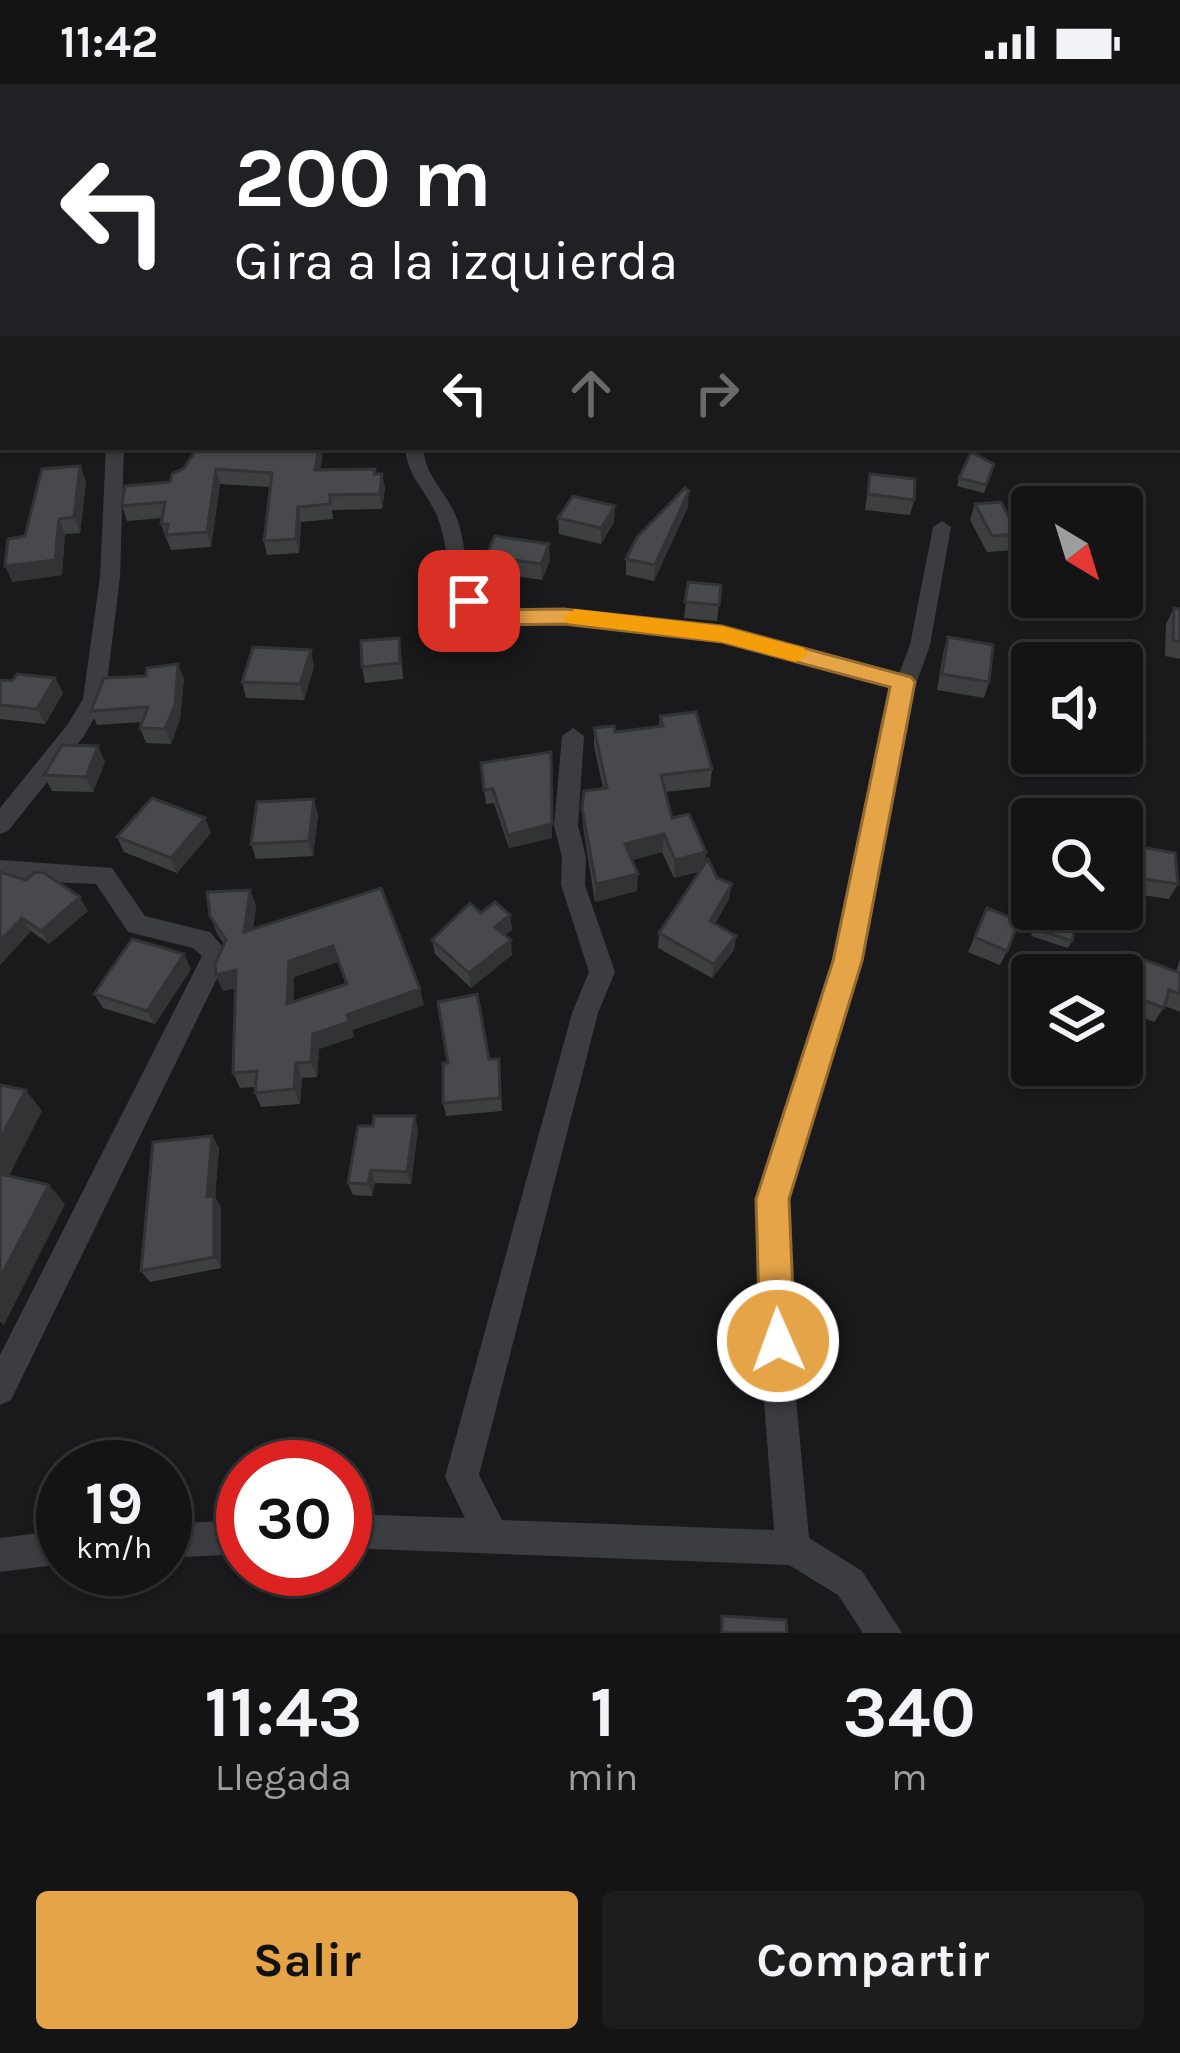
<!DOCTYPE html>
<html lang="es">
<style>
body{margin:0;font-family:Karla,sans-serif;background:#1d1d1e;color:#f1f3f6;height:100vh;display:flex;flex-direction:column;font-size:45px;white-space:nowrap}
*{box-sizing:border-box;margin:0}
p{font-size:39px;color:#9d9ea0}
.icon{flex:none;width:66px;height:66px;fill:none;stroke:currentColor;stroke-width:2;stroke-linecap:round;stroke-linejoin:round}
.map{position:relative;height:1549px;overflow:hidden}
.drawer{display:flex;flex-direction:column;background:#141415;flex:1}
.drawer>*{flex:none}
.hud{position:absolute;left:0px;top:0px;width:1182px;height:366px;box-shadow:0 3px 9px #0004,0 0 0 3px #333334;background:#202124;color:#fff;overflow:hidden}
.needle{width:78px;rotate:142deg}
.controls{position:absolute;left:1011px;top:402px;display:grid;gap:24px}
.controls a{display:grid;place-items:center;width:132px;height:132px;border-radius:12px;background:#141415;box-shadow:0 3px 9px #0004,0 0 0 3px #333334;font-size:60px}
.speed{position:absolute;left:36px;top:1356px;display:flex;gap:24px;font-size:60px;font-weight:700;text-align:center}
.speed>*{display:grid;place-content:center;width:156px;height:156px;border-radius:50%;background:#141415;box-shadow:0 3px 9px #0004,0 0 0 3px #333334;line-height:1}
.speed small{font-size:30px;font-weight:400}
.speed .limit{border:18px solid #d22;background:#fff;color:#111}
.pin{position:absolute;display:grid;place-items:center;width:102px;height:102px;color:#fff;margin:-51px;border-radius:24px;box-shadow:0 6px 18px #0006}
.me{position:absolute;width:132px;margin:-66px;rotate:358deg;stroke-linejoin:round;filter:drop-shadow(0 0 9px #0008)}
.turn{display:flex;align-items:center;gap:42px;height:252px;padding:0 36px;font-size:54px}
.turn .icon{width:156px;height:156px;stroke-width:2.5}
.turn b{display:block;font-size:84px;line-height:102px}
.lanes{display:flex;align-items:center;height:114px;padding:0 36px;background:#0003;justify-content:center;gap:60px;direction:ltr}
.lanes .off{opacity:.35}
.eta{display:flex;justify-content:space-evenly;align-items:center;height:204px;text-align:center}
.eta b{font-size:72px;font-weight:700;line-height:84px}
.primary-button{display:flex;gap:24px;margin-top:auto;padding:24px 36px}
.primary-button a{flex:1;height:138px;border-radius:12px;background:#e6a448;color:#111;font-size:48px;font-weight:700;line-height:138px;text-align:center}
.primary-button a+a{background:#1d1d1e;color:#f1f3f6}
.status{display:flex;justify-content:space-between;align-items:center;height:84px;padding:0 60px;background:#141415;direction:ltr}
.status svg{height:33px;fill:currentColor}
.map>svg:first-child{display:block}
</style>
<div class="status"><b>11:42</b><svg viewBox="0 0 49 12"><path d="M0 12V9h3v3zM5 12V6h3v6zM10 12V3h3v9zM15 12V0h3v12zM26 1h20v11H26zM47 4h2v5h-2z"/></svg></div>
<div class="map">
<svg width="1180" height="1549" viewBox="0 0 1180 1549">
<rect width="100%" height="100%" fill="#1a1a1c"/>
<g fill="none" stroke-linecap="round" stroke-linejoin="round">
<path fill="#3c3d41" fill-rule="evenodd" d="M 3,43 L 3,51 L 0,52 L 0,44 Z
M 1179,67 L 1180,67 L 1180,75 L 1179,75 Z
M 106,363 L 124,363 L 120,493 L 105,615 L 84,652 L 8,747 L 0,750 L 0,724 L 68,640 L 83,615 L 100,493 Z
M 405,363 L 423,363 C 425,392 444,405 455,430 C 469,462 462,504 491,526 L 564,525 L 722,543 L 899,590 L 910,561 L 933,443 L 942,437 L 951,443 L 930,561 L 903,637 L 861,877 L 787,1115 L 795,1304 L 809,1454 L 862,1487 L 902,1549 L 863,1549 L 838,1511 L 789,1481 L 345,1464 L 345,1430 L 465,1434 L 445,1393 L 572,929 L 589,888 L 561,801 L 562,773 L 554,742 L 562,652 L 573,644 L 584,652 L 578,742 L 586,773 L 585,801 L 615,888 L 598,929 L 479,1391 L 502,1436 L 774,1446 L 763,1304 L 757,1115 L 835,877 L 881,637 L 894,604 L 722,557 L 564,539 L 480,538 C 444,513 452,469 437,432 C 426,406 407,393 405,363 Z
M 0,776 L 112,784 L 145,832 L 210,848 L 229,870 L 11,1316 L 0,1321 L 0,1271 L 202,872 L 193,864 L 128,848 L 96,800 L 0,796 Z
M 243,1436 L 243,1470 L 165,1474 L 165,1440 Z
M 63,1446 L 63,1480 L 0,1488 L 0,1454 Z"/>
</g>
<path fill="#3d3f41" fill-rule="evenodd" d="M 0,0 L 38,0 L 39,3 L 3,3 L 3,28 L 0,28 Z
M 219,0 L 305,0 L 306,3 L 218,3 Z
M 847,0 L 1079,0 L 1082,3 L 851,3 Z
M 994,380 L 984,409 L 957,402 L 959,394 Z
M 80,382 L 86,398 L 80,449 L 65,450 L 62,491 L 12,498 L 25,452 Z
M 184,384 L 375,385 L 375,390 L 382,390 L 385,404 L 382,425 L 332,426 L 333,435 L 301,438 L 299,469 L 267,471 L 264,457 L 270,403 L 220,400 L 211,463 L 171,466 L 161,440 L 163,434 L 127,437 L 122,422 L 170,398 Z
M 870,390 L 914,416 L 910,431 L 865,426 Z
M 975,420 L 1018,450 L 1013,466 L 987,468 L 970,436 Z
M 688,423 L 654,497 L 626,491 L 626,475 Z
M 558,434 L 614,438 L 601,460 L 559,450 Z
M 486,472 L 550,476 L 542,496 L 487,488 Z
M 688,498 L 721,501 L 717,537 L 684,534 Z
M 1174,524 L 1180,525 L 1180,575 L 1165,572 L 1166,540 Z
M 948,553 L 989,598 L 984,614 L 937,606 L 943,569 Z
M 401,570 L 403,595 L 365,599 L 362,583 Z
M 314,582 L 304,616 L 246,614 L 242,598 Z
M 55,594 L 63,609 L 45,640 L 0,635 L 0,596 L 12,597 Z
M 184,595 L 180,635 L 171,660 L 146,659 L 140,644 L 142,638 L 97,641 L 91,627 Z
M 660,632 L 712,685 L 710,703 L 665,708 L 672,734 L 706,768 L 705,781 L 717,794 L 729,815 L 715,840 L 736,852 L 734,866 L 712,894 L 658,864 L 659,849 L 701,787 L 674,794 L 662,768 L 632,776 L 637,807 L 595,818 L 583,742 L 582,724 L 603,704 L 594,662 L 594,644 L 615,648 L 659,642 Z
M 1089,669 L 1122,669 L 1138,674 L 1130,689 L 1087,675 Z
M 105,678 L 93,708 L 52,707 L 44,691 Z
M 481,679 L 552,754 L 509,764 L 494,719 L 486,720 Z
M 318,731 L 313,772 L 256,775 L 251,760 Z
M 205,734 L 211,749 L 177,789 L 124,768 L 117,753 Z
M 1032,735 L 1032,777 L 1014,770 Z
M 1141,763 L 1178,800 L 1169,815 L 1135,810 L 1132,779 Z
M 26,796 L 88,827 L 49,860 L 31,847 L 0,881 Z
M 381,804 L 424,921 L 352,946 L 354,953 L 319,965 L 317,993 L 302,994 L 300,1020 L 261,1023 L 255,1009 L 255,1003 L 240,1004 L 233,989 L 236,904 L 223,907 L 216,891 L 224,860 L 217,849 L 210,832 L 250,806 L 256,822 L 253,846 ZM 338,878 L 346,901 L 293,918 L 294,893 Z
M 987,824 L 1007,867 L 1000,881 L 968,868 Z
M 1040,826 L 1072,857 L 1068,864 L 1031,852 Z
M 481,829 L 510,831 L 512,846 L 505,851 L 512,871 L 471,904 L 435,870 L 432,856 Z
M 1123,868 L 1176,888 L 1180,875 L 1180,928 L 1165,922 L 1154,938 L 1122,925 L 1122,891 L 1110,891 Z
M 191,885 L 155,940 L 103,924 L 94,910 Z
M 1079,981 L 1103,981 L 1099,986 Z
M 500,988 L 502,1027 L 446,1032 L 443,1019 Z
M 418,1045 L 411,1100 L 375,1099 L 372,1112 L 353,1111 L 348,1099 Z
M 212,1052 L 219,1064 L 215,1113 L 221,1123 L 221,1184 L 150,1198 L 141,1187 Z"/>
<path fill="#323335" d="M 319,363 L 324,363 L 318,400 L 315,386 Z
M 80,382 L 86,398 L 80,449 L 74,433 Z
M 216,385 L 220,400 L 211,463 L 207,448 Z
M 382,390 L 385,404 L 382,425 L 380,410 Z
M 689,407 L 688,423 L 654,497 L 655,481 Z
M 615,422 L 614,438 L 601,460 L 601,444 Z
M 298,423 L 301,438 L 299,469 L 296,455 Z
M 59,435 L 65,450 L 62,491 L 12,498 L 5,482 Z
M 549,460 L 550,476 L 542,496 L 541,480 Z
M 311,566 L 314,582 L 304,616 L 300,600 Z
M 178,580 L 184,595 L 180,635 L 171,660 L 165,645 Z
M 55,594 L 63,609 L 45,640 L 37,625 Z
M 98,662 L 105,678 L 93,708 L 86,693 Z
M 551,668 L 552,754 L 509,764 L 508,751 Z
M 314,715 L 318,731 L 313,772 L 309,757 Z
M 205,734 L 211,749 L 177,789 L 171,774 Z
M 664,750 L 662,768 L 625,778 L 625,760 Z
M 706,768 L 704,786 L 674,794 L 675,776 Z
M 638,790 L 637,807 L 595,818 L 596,800 Z
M 732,800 L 729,815 L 708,851 L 710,837 Z
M 250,806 L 256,822 L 250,865 L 244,848 Z
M 80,813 L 88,827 L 49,860 L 41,847 Z
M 510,831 L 512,846 L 497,857 L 495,843 Z
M 22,834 L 31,847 L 0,881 L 0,857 Z
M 736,852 L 734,866 L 712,894 L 714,880 Z
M 511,856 L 512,871 L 471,904 L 469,889 Z
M 333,862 L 338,878 L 294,893 L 293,935 L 287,920 L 289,877 Z
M 184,870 L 191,885 L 155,940 L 147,927 Z
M 236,886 L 243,902 L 223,907 L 216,891 Z
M 420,905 L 424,921 L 352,946 L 354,953 L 319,965 L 317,993 L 311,978 L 313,950 L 347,931 Z
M 296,979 L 302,994 L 300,1020 L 294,1005 Z
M 26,1006 L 42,1027 L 2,1106 L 0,1105 L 0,1055 Z
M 415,1032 L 418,1045 L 411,1100 L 407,1088 Z
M 212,1052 L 219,1064 L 215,1113 L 221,1123 L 221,1184 L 214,1173 L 207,1113 Z
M 371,1086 L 375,1099 L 372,1112 L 368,1100 Z
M 49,1101 L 65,1120 L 4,1241 L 0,1238 L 0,1194 Z"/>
<path fill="#47494c" stroke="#323335" stroke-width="3" fill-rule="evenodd" d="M 0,0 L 34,0 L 33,3 L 3,3 L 3,10 L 0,10 Z
M 219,0 L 246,0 L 244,3 L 218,3 Z
M 555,0 L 616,0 L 614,3 L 553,3 Z
M 866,0 L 1079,0 L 1082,3 L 871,3 Z
M 1179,131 L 1180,131 L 1180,217 L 1179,216 Z
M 198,363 L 319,363 L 315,386 L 375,385 L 374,390 L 382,390 L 380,410 L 330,411 L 330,420 L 298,423 L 296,455 L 264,457 L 272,389 L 216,385 L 207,448 L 166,451 L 168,440 L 161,440 L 165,418 L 122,422 L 125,402 L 170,398 L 172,390 L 184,384 Z
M 971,368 L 994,380 L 986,401 L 959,394 Z
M 80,382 L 74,433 L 59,435 L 55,476 L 5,482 L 8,455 L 25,452 L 42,385 Z
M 870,390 L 915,395 L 914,416 L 868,410 Z
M 685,404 L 689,407 L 655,481 L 626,475 L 637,453 Z
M 573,412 L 615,422 L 601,444 L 558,434 Z
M 1001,418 L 1018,450 L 992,452 L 975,420 Z
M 495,452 L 549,460 L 541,480 L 486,472 Z
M 688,498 L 721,501 L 719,521 L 685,518 Z
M 1174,524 L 1180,525 L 1180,558 L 1173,556 Z
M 948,553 L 993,561 L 989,598 L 942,590 Z
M 399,554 L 400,579 L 362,583 L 361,557 Z
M 253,563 L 311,566 L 300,600 L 242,598 Z
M 178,580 L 175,621 L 165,645 L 140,644 L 148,623 L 91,627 L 104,594 L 146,592 L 147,584 Z
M 17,590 L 55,594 L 37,625 L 0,621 L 0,596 L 12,597 Z
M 696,628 L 712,685 L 661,691 L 672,734 L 689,730 L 706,768 L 675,776 L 664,750 L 625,760 L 638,790 L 596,800 L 582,724 L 584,707 L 607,704 L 594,644 L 614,642 L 615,648 L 663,642 L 660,632 Z
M 1122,647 L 1145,655 L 1138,674 L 1122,668 Z
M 62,661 L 98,662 L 86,693 L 44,691 Z
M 551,668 L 552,740 L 508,751 L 493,705 L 484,706 L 481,679 Z
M 152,714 L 205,734 L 171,774 L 117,753 Z
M 314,715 L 309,757 L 251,760 L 257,718 Z
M 1032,735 L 1032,759 L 1021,755 Z
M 1141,763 L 1175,769 L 1178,800 L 1143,795 Z
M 708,775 L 717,794 L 732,800 L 710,837 L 736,852 L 714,880 L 659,849 Z
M 0,788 L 26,796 L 35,788 L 44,789 L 80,813 L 41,847 L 22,834 L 0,857 Z
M 381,804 L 420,905 L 347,931 L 349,938 L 313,950 L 311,978 L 296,979 L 294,1005 L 255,1009 L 257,987 L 233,989 L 236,886 L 216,891 L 215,880 L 226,856 L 210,832 L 207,808 L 250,806 L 244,848 ZM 333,862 L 347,900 L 287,920 L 289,877 Z
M 495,818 L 510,831 L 495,843 L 511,856 L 469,889 L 432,856 L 470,819 L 481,829 Z
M 987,824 L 1019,837 L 1007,867 L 975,853 Z
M 1040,826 L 1076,838 L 1072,857 L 1035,845 Z
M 132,855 L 184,870 L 147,927 L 94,910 Z
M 1123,868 L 1180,889 L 1180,910 L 1169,906 L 1164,924 L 1123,908 L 1128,890 L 1116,885 Z
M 477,910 L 489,975 L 499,975 L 500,1014 L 443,1019 L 443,979 L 448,979 L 438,918 Z
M 1122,942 L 1130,944 L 1128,969 L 1122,967 Z
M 0,1001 L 26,1006 L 0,1055 Z
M 374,1032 L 415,1032 L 407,1088 L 371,1086 L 368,1100 L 348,1099 L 358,1042 L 373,1042 Z
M 212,1052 L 207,1113 L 214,1111 L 214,1173 L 141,1187 L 153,1058 Z
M 0,1090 L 49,1101 L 0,1194 Z
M 722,1532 L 786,1536 L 787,1549 L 722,1549 Z"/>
<path fill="#e6a448" stroke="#966b2f" stroke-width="3" d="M 469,510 L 492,526 L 564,525 L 722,542 L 911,593 L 915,598 L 862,877 L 789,1115 L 795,1257 L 790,1269 L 778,1275 L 765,1269 L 760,1257 L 756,1115 L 833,877 L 890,603 L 722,558 L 564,540 L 487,541 L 458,517 Z"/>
<path fill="#f59e0b" d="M 575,525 L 722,542 L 804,564 L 808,570 L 796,578 L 722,558 L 567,539 L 563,533 Z"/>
</svg>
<div class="controls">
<a><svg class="needle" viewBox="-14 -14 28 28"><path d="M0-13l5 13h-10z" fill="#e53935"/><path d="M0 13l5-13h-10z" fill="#9d9ea0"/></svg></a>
<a><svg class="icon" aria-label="sound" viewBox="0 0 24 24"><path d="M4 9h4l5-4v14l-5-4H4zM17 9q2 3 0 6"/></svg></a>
<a><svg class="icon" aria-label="search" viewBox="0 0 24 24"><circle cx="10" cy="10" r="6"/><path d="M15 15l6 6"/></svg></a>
<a><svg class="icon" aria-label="layers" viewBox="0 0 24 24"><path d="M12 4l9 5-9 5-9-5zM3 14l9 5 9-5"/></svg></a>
</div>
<div class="speed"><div>19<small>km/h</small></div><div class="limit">30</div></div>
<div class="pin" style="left:469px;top:517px;background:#d93025"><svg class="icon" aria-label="arrive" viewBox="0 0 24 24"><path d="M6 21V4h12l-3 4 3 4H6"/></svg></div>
<svg class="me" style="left:778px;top:1257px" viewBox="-20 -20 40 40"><circle r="17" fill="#e6a448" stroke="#fff" stroke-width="3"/><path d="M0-11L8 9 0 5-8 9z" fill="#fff"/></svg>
<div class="hud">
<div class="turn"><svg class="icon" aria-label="left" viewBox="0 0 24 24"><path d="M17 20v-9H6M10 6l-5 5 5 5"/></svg><div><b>200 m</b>Gira a la izquierda</div></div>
<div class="lanes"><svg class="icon" aria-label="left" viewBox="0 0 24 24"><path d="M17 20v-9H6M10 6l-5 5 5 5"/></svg><svg class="icon off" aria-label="ahead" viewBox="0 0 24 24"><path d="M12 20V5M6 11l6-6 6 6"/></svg><svg class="icon off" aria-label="right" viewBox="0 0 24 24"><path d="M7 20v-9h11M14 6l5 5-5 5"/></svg></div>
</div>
</div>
<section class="drawer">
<div class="eta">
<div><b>11:43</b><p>Llegada</p></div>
<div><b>1</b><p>min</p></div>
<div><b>340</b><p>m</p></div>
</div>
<div class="primary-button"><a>Salir</a><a>Compartir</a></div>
</section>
